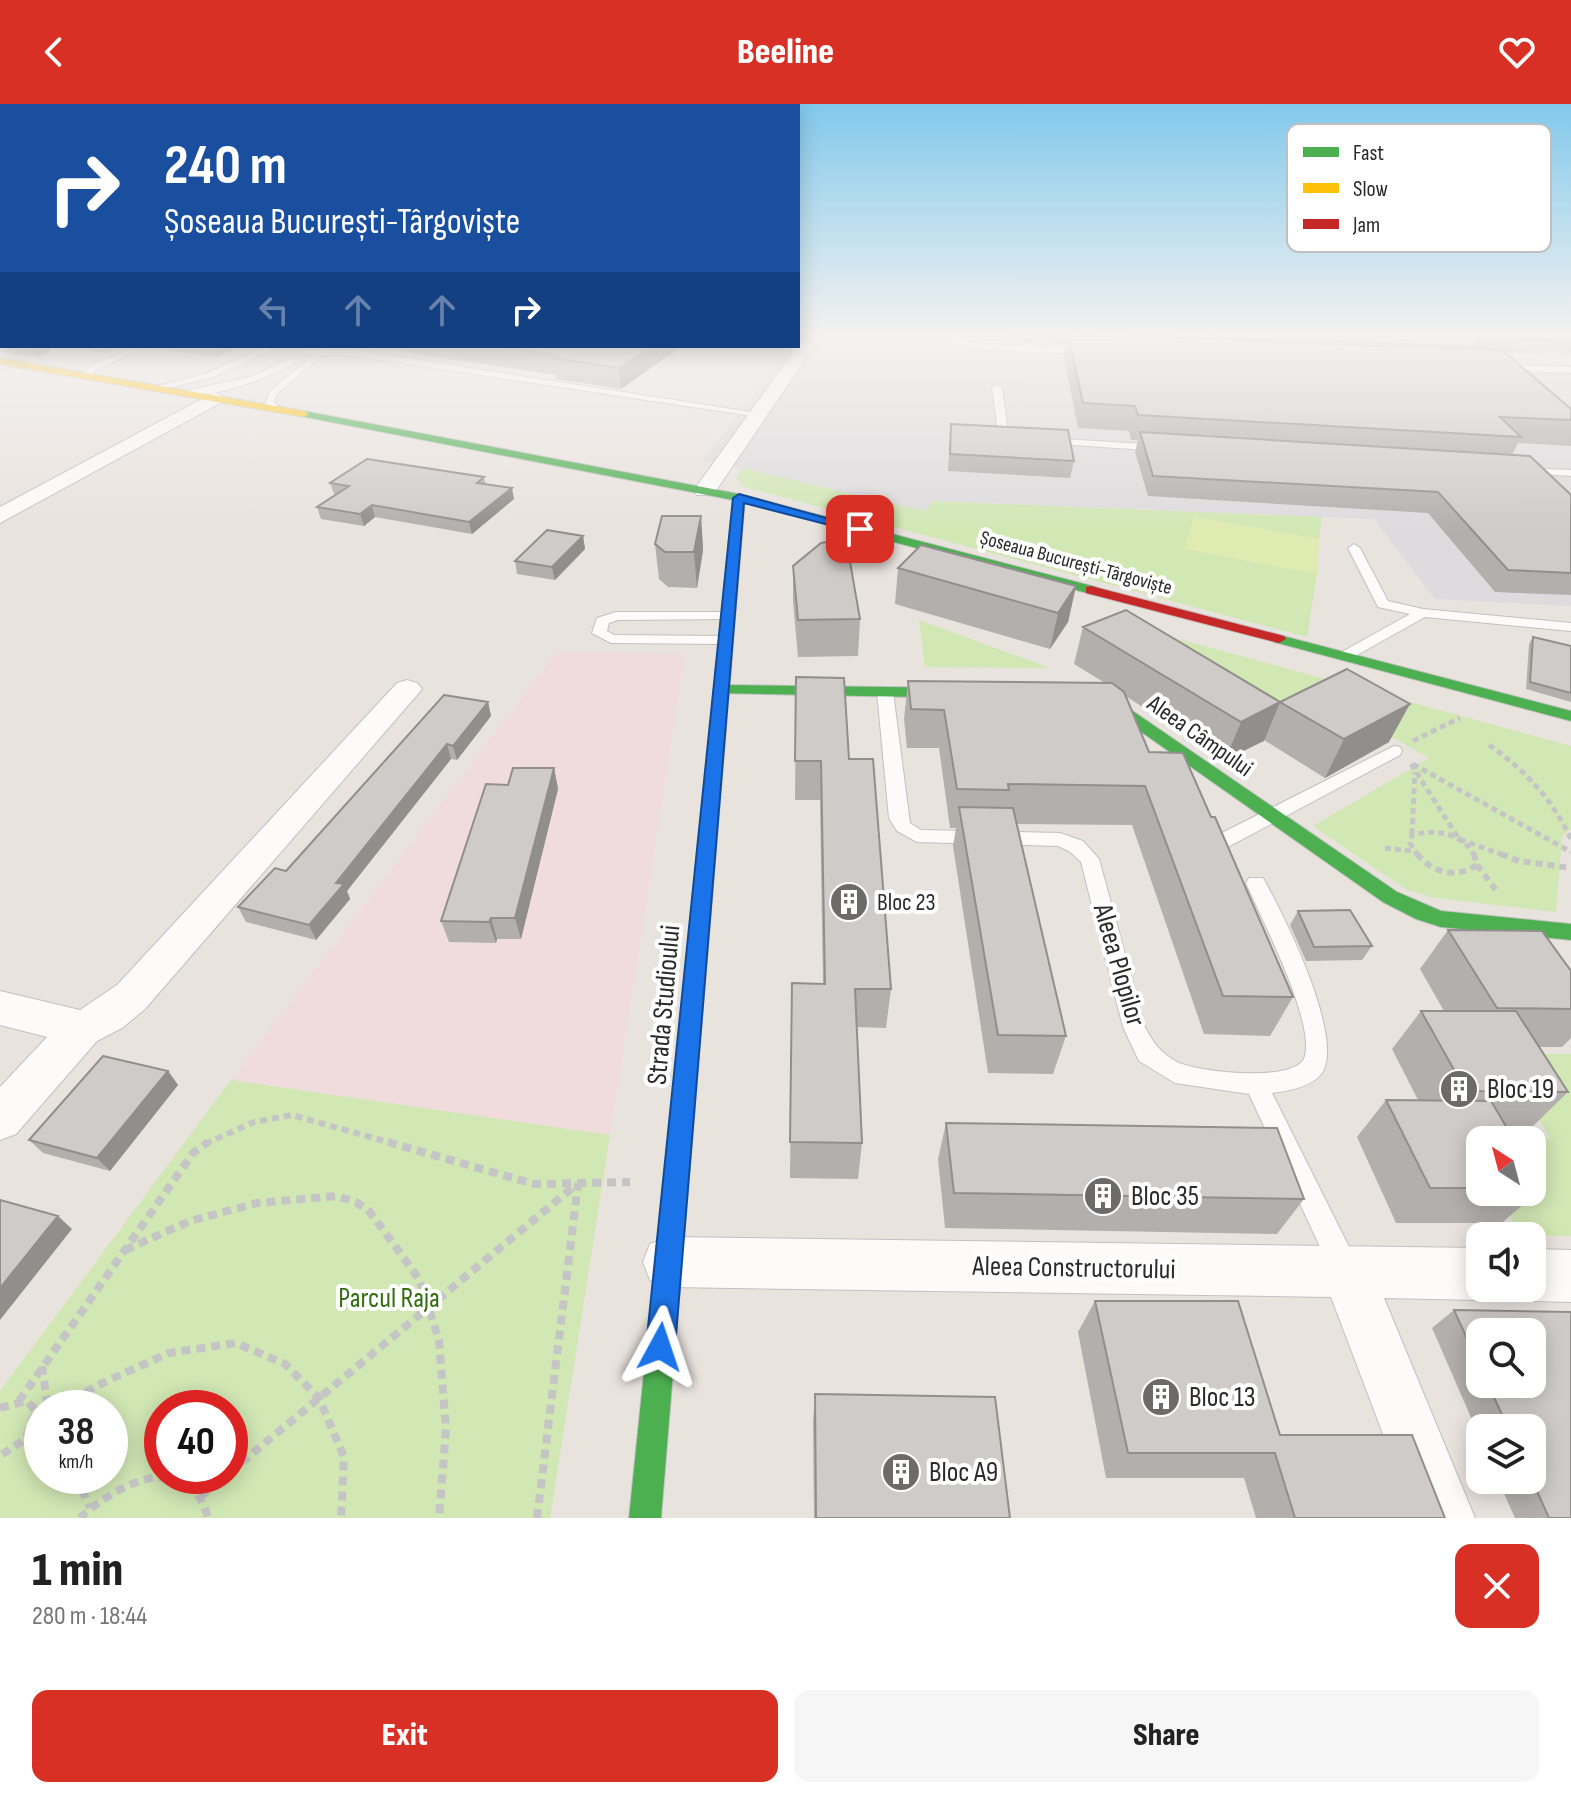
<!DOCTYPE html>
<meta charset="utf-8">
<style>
body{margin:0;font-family:"Sofia Sans Condensed",sans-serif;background:#f6f6f6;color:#222;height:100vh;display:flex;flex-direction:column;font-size:30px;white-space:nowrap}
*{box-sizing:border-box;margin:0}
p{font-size:26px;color:#767676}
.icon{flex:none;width:44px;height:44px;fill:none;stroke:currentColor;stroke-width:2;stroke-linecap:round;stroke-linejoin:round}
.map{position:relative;height:1414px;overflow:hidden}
.sheet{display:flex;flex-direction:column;background:#fff;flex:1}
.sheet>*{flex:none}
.banner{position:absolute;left:0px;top:0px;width:800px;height:244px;box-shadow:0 4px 20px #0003;background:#1a4fa0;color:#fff;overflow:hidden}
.needle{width:52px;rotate:324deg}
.buttons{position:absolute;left:1466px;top:1022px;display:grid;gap:16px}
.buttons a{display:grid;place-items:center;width:80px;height:80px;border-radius:16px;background:#fff;box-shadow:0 4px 20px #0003;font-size:40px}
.speed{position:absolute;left:24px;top:1286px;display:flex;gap:16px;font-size:40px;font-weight:700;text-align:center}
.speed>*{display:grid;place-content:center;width:104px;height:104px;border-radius:50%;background:#fff;box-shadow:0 4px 20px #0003;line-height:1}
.speed small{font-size:20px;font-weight:400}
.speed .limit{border:12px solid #d22;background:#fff;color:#111}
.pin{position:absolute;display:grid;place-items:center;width:68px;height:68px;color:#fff;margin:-34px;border-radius:16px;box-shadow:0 4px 12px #0006}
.me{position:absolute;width:88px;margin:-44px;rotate:5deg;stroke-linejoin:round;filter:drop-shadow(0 0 6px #0008)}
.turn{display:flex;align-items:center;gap:28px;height:168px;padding:0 32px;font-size:36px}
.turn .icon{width:104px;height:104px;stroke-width:2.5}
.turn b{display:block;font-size:56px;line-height:68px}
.lanes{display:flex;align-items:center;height:76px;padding:0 32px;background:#0003;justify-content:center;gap:40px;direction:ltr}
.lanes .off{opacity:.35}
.round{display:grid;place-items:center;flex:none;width:84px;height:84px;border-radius:16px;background:#f6f6f6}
.headline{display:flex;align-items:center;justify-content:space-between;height:136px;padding:0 32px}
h1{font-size:48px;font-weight:800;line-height:60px}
.action{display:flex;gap:16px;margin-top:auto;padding:16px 32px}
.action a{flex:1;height:92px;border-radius:16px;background:#d93025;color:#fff;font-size:32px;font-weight:800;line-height:92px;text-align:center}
.action a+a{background:#f6f6f6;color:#222}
header{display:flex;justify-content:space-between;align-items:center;height:104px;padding:0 32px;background:#d93025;color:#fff;font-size:36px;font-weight:800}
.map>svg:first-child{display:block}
</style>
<header><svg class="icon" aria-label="back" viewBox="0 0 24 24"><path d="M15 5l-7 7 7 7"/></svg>Beeline<svg class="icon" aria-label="heart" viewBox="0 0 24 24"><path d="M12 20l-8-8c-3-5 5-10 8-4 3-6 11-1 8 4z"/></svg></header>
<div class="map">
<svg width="1571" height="1414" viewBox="0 0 1571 1414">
<rect width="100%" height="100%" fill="#e9e3de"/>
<path fill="#dedbde" d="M 800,229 L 1571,229 L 1571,502 L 1435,495 L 1374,415 L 934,397 L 924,407 L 703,356 L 790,242 L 798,242 Z"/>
<path fill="#f0dcdd" d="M 556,548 L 685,550 L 610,1031 L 231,976 Z"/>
<path fill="#d1e7b4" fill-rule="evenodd" d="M 742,364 L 924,407 L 933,397 L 1322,413 L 1319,435 L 1194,413 L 1185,445 L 1317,470 L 1307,533 L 744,383 L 736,374 Z
M 919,516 L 1050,564 L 925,563 Z
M 1127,521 L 1571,642 L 1571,725 L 1562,732 L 1556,808 L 1436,794 L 1407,786 L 1313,722 L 1429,654 L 1325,594 L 1271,620 Z
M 1500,950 L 1571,950 L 1571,1132 L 1521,1132 L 1498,1088 L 1532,1088 L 1532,1036 L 1469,1034 L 1550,1034 Z
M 231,976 L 610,1031 L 550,1414 L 0,1414 L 0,1287 ZM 110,1304 L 110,1372 L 42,1372 L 42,1304 ZM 162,1304 L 230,1304 L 230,1372 L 162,1372 Z"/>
<path fill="#dfebb0" d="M 1194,413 L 1319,435 L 1317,470 L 1184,445 Z"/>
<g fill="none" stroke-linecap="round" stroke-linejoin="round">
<g stroke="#c2c0c0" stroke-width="2">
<path id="lane" d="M 911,229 L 943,229 L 981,240 L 1089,244 L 1093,247 L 1089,250 L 980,246 L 936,233 Z
M 269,242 L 280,242 L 211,274 L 155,287 L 150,284 L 205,270 Z
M 325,242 L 329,246 L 354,246 L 764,310 L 759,313 L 354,252 L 323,251 L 277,290 L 274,298 L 281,305 L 280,307 L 272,307 L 265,301 L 270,287 L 313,251 L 298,250 L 298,246 L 319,246 Z
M 130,245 L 137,247 L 96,266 L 90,274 L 82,272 L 90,262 Z
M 292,254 L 295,259 C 274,272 202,300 180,288 L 250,273 Z
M 1502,261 L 1571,263 L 1571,269 L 1499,266 Z
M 997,281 L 1002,284 L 1009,335 L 1004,338 L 999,335 L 992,284 Z
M 1047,334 L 1161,341 L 1166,344 L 1161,347 L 1043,339 L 1042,337 Z
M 1526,364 L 1571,366 L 1571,372 L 1522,369 L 1520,367 Z
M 1354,440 L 1360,444 L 1388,497 L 1423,505 L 1571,519 L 1571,527 L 1425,513 L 1350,555 L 1340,555 L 1340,549 L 1410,510 L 1378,503 L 1348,444 Z
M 616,508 L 728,508 L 733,509 L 733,515 L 618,516 L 609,519 L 607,527 L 614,531 L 726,532 L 733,536 L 726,540 L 611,539 L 592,529 L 597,514 Z
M 885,583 L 893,588 L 910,719 L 921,726 L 1060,729 L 1083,737 L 1099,755 L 1145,923 C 1153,939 1161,949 1177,958 C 1197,968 1298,980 1305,952 C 1314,915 1262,816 1246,779 L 1249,774 L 1263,774 C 1283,809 1345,933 1322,969 C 1312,983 1288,987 1272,989 L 1354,1153 L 1357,1163 L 1354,1173 L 1344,1176 L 1334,1173 L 1249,990 L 1175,979 L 1139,957 L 1123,923 L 1081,758 L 1069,747 L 1058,742 L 917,738 L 897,727 L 889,714 L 877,588 Z
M 1394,642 L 1400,643 L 1402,647 L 1400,651 L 1226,744 L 1219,746 L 1210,739 L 1212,734 Z"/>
</g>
<g stroke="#c2c0c0" stroke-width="2">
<path id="street" d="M 807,229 L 823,229 L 713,391 L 697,391 L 694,386 Z
M 215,288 L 224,294 L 222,298 L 0,419 L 0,403 Z
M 407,576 L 417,579 L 422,585 L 417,591 L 145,905 L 122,924 L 97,937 L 16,1030 L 0,1036 L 0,983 L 47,933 L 0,921 L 0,887 L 80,906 L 117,881 L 397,579 Z
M 668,1133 L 1480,1144 L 1480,1184 L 1500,1184 L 1498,1188 L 1480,1196 L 1384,1194 L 1475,1414 L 1415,1414 L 1331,1193 L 668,1183 L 650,1176 L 643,1158 L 650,1140 Z
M 1532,1145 L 1571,1146 L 1571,1198 L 1532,1197 L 1514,1189 L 1512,1184 L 1532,1184 Z"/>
</g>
<g stroke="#c2c0c0" stroke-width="2">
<path id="fast" d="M 304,307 L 739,390 L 1096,483 L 1098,486 L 1091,490 L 738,397 L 300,312 L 299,310 Z
M 1279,531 L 1571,607 L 1571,617 L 1274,538 L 1272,535 Z
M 721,581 L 968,584 L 976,589 L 968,594 L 715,589 L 713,586 Z
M 1085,586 L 1118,597 L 1397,788 L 1441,807 L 1571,820 L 1571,836 L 1441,823 L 1416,815 L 1383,798 L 1106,603 L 1079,594 L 1077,591 L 1079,588 Z
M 717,631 L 725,636 L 661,1414 L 629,1414 L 709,636 Z"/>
</g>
<g stroke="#c2c0c0" stroke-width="2">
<path id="slow" d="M 0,254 L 304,307 L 309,310 L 304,313 L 0,260 Z
M 739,390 L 745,394 L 725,636 L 717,641 L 709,636 L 733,394 Z"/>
</g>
<g stroke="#c2c0c0" stroke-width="2">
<path id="jam" d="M 1091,482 L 1284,532 L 1286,535 L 1279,539 L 1086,489 L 1086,483 Z"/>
</g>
<path stroke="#c6c5c5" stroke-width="5" stroke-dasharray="6 4" stroke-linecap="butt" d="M 1413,637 L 1460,614
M 1489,641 C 1525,666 1552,695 1571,735
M 1411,660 L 1459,735 L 1506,752
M 1413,660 L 1571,748
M 1412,730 L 1415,668
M 1385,744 L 1413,747
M 1418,752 L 1410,739 L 1412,731 C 1435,725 1462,728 1475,752"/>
<path stroke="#c6c5c5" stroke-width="6" stroke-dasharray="7 5" stroke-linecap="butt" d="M 1417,750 C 1433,769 1456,775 1477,761 L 1474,750
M 1501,750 L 1519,757 L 1571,764
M 1477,761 L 1496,786
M 205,1040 L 254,1018 L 292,1011 L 395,1040"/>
<path stroke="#c6c5c5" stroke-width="8" stroke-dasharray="9 6" stroke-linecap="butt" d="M 388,1038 L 534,1080 L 630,1078
M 125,1146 L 190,1117 L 257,1099 L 337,1092 L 356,1098 L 370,1108 L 419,1175 L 439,1236 L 446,1325 L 439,1414
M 42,1262 L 48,1304
M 19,1297 L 193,1049 L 208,1038
M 0,1304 L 27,1297 L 36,1307 L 25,1335 L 0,1352
M 60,1304 L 98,1281 L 169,1249 L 236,1239 L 285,1260 L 319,1294 L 344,1353 L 341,1414
M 230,1368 L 577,1080
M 76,1372 L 90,1404
M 201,1392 L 225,1372
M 80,1414 C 117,1380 189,1342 208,1414
M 537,1414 L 578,1080"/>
<use href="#lane" fill="#fcfbfa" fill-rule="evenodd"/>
<use href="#street" fill="#fcfbfa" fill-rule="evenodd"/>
<use href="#fast" fill="#4caf50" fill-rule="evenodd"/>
<use href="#slow" fill="#ffc107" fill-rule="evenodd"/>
<use href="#jam" fill="#c62828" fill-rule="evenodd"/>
</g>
<path fill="#b2afac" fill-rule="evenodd" d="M 0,229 L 2,229 L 2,242 L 48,242 L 50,248 L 37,253 L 0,248 Z
M 1006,229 L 1571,229 L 1571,250 L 1504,248 L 1571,305 L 1571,342 L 1518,339 L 1512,351 L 1571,391 L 1571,491 L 1495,488 L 1428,409 L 1148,392 L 1135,348 L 1138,336 L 1131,336 L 1129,327 L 1078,324 L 1064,252 L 1066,240 L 1007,238 Z
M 57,242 L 122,242 L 105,249 Z
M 132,242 L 242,242 L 216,253 Z
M 397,242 L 682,242 L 621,285 L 556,275 L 556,271 L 399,247 Z
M 951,320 L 1074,357 L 1070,374 L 948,367 Z
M 484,373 L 486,380 L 514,395 L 472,430 L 375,413 L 364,422 L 321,415 L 317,403 L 335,391 L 334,390 L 330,379 Z
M 701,412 L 703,446 L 697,484 L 668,483 L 659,475 L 655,440 Z
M 583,432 L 585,445 L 555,476 L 517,470 L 515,457 Z
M 793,462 L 860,515 L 858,552 L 798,553 L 793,497 Z
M 898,464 L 1076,482 L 1068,518 L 1050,545 L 895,500 Z
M 1083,523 L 1280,598 L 1389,638 L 1325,674 L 1264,636 L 1225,656 L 1127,593 L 1149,648 L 1211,713 L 1293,893 L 1270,932 L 1204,930 L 1132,721 L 1017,720 L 1066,932 L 1053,970 L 988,969 L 953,742 L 956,724 L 950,724 L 939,644 L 907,644 L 904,615 L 908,577 L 1105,579 L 1074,560 Z
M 1533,533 L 1571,542 L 1571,598 L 1526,585 L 1529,540 Z
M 796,573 L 849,655 L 891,885 L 886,924 L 856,923 L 862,1039 L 858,1075 L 790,1074 L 792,879 L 823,880 L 820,696 L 795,696 Z
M 488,598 L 491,612 L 457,656 L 451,655 L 347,787 L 350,795 L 316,836 L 246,818 L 238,803 L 286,767 Z
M 554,664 L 558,685 L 521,835 L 497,835 L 496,839 L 449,838 L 441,817 L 508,681 Z
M 1298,807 L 1372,842 L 1362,856 L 1306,857 L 1290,821 Z
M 1448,826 L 1571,867 L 1571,934 L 1562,943 L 1539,943 L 1568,988 L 1530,1025 L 1507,1025 L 1480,1036 L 1480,1088 L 1532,1088 L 1532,1068 L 1542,1084 L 1502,1119 L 1396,1119 L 1357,1033 L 1386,996 L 1418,996 L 1392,945 L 1421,907 L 1444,907 L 1420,865 Z
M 168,967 L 178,981 L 110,1067 L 43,1049 L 29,1036 Z
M 946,1019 L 1304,1095 L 1277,1130 L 945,1124 L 938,1055 Z
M 1095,1197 L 1280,1331 L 1445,1414 L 1256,1414 L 1244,1374 L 1106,1374 L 1078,1228 Z
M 1454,1206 L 1571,1208 L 1571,1414 L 1515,1414 L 1498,1376 L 1532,1376 L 1532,1324 L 1480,1324 L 1480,1334 L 1432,1224 ZM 1480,1228 L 1532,1228 L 1532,1280 L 1480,1280 Z
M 815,1290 L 1010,1414 L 814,1414 L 813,1318 Z"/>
<path fill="#918e8c" d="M 31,242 L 48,242 L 50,248 L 37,253 Z
M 102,242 L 122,242 L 105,249 Z
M 212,242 L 242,242 L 216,253 Z
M 652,242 L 682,242 L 621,285 L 619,264 Z
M 512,384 L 514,395 L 472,430 L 469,418 Z
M 372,401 L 375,413 L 364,422 L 360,410 Z
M 701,412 L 703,446 L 697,484 L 694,448 Z
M 583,432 L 585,445 L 555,476 L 552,463 Z
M 1076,482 L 1068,518 L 1050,545 L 1058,509 Z
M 488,598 L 491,612 L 457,656 L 453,642 Z
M 1280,598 L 1264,637 L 1225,656 L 1241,618 Z
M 1410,600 L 1389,638 L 1325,674 L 1344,635 Z
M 447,640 L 451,655 L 347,787 L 350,795 L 316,836 L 309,821 L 336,779 Z
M 554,664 L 558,685 L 521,835 L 515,814 Z
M 491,814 L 497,835 L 496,839 L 489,818 Z
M 168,967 L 178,981 L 110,1067 L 97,1054 Z
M 58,1112 L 72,1125 L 0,1216 L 0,1184 Z"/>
<path fill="#cfcbc8" stroke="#918e8c" stroke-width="2" d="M 1126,229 L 1571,229 L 1571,237 L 1472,233 L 1483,243 Z
M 1068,230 L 1502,246 L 1571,305 L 1571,316 L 1500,313 L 1521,333 L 1138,311 L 1135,302 L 1083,299 Z
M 494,242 L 652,242 L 619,264 L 553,254 L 558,251 Z
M 951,320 L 1068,326 L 1074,357 L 950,350 Z
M 1140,328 L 1530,352 L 1571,391 L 1571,469 L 1508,466 L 1438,388 L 1153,372 Z
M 367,355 L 484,373 L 477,379 L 512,384 L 469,418 L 372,401 L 360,410 L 317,403 L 349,382 L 330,379 Z
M 662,412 L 701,412 L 694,448 L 665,448 L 655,440 Z
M 547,426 L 583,432 L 552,463 L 515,457 Z
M 846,435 L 860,515 L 798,516 L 793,462 L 821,439 Z
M 921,441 L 1076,482 L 1058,509 L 898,464 Z
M 1126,506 L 1280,598 L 1241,618 L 1083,523 Z
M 1533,533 L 1571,542 L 1571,589 L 1530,578 Z
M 1347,565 L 1410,600 L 1344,635 L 1280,598 Z
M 796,573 L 844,574 L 849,655 L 873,655 L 891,885 L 855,885 L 862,1039 L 790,1038 L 792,879 L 825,880 L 821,657 L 795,657 Z
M 908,577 L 1112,579 L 1124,588 L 1149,648 L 1183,649 L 1211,713 L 1215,713 L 1293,893 L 1223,892 L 1145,682 L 1008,680 L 1009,686 L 957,685 L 944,606 L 911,605 Z
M 444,591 L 488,598 L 453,642 L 447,640 L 336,779 L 344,780 L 309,821 L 238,803 L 275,764 L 286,767 Z
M 513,664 L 554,664 L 515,814 L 491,814 L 489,818 L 441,817 L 486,680 L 508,681 Z
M 959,703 L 1013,704 L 1066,932 L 998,931 Z
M 1350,806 L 1372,842 L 1314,843 L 1298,807 Z
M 1448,826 L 1542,827 L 1571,867 L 1571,905 L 1497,904 Z
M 1421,907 L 1516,907 L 1568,988 L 1466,987 Z
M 103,952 L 168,967 L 97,1054 L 29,1036 Z
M 1386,996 L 1491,997 L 1514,1036 L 1480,1036 L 1480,1084 L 1430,1084 Z
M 946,1019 L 1277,1024 L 1304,1095 L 954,1089 Z
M 1532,1068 L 1542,1084 L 1532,1084 Z
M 0,1096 L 58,1112 L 0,1184 Z
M 1095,1197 L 1238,1197 L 1280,1331 L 1412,1331 L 1445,1414 L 1295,1414 L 1275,1349 L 1128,1349 Z
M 1454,1206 L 1571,1208 L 1571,1414 L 1549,1414 L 1532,1376 L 1532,1324 L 1508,1324 L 1488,1280 L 1532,1280 L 1532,1228 L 1480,1228 L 1480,1263 Z
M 815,1290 L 995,1293 L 1010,1414 L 816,1414 Z"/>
<linearGradient id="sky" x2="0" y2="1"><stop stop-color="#82c9ec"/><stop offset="0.54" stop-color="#f5f2f0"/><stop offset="1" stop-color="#f5f2f0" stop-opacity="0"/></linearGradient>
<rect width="1571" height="427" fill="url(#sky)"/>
<path fill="#1a73e8" stroke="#114b97" stroke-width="2" d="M 739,390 L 866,425 L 860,429 L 744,399 L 675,1243 L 671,1253 L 660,1258 L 650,1253 L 646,1243 L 733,394 Z"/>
<defs>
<g id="building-disc" transform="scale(2)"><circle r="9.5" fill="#6d6b69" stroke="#fff"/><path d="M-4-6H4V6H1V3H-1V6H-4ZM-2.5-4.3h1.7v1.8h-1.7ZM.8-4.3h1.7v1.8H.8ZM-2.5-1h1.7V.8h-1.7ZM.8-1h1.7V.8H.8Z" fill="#fff"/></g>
</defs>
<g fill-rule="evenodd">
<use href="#building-disc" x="849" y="798"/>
<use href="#building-disc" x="1459" y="985"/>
<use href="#building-disc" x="1103" y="1092"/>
<use href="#building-disc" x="1161" y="1293"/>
<use href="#building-disc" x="901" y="1368"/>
</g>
<g text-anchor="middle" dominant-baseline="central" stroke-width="8" stroke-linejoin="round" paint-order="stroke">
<g font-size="20" fill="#2a2a2a" stroke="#fff">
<text transform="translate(1076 459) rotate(15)">Șoseaua București-Târgoviște</text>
</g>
<g font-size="24" fill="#2a2a2a" stroke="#fff">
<text transform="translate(1200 632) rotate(35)">Aleea Câmpului</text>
</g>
<g font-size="24" fill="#2a2a2a" stroke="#fff" text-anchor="start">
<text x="877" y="798">Bloc 23</text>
</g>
<g font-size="28" fill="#2a2a2a" stroke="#fff">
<text transform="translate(1119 861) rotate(74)">Aleea Plopilor</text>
<text transform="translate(664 901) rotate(-85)">Strada Studioului</text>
<text transform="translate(1074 1164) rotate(1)">Aleea Constructorului</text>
</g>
<g font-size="28" fill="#2a2a2a" stroke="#fff" text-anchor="start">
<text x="1487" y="985">Bloc 19</text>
<text x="1131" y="1092">Bloc 35</text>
<text x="1189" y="1293">Bloc 13</text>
<text x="929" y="1368">Bloc A9</text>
</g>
<g font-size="28" fill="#346e13" stroke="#fff">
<text x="389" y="1194">Parcul Raja</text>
</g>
</g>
<rect x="1287" y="20" width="264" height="128" rx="12" fill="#fff" stroke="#bfbfbf" stroke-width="2"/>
<rect x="1303" y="43" width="36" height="10" fill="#4caf50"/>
<rect x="1303" y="79" width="36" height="10" fill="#ffc107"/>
<rect x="1303" y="115" width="36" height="10" fill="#c62828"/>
<g font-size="22" fill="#2a2a2a">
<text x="1353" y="56">Fast</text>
<text x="1353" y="92">Slow</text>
<text x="1353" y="128">Jam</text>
</g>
</svg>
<div class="buttons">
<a><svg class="needle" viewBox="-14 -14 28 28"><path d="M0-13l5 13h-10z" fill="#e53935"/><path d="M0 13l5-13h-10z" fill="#767676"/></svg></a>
<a><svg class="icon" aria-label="sound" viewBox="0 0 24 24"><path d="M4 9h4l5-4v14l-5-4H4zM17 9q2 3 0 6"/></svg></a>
<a><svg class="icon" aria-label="search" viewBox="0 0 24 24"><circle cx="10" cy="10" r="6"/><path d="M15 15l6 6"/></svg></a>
<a><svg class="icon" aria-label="layers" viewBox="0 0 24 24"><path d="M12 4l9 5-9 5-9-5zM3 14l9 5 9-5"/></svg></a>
</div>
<div class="speed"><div>38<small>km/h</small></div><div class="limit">40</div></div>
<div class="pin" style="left:860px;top:425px;background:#d93025"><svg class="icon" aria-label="arrive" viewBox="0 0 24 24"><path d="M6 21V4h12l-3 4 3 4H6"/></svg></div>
<svg class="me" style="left:660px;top:1243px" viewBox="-20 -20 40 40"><path d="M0-17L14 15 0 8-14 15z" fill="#1a73e8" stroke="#fff" stroke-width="4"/></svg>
<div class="banner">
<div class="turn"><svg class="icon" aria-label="right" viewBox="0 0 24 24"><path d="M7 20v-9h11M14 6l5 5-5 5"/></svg><div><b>240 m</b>Șoseaua București-Târgoviște</div></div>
<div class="lanes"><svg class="icon off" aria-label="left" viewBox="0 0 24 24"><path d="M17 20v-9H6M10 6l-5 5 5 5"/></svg><svg class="icon off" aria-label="ahead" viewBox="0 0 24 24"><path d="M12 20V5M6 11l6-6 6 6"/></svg><svg class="icon off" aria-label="ahead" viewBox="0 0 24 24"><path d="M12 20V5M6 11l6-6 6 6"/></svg><svg class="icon" aria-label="right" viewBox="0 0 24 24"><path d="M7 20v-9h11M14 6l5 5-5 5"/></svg></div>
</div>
</div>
<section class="sheet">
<div class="headline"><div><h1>1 min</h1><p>280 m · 18:44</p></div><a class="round" style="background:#d93025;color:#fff"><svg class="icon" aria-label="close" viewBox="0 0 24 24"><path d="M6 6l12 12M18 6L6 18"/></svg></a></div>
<div class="action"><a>Exit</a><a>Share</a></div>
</section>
